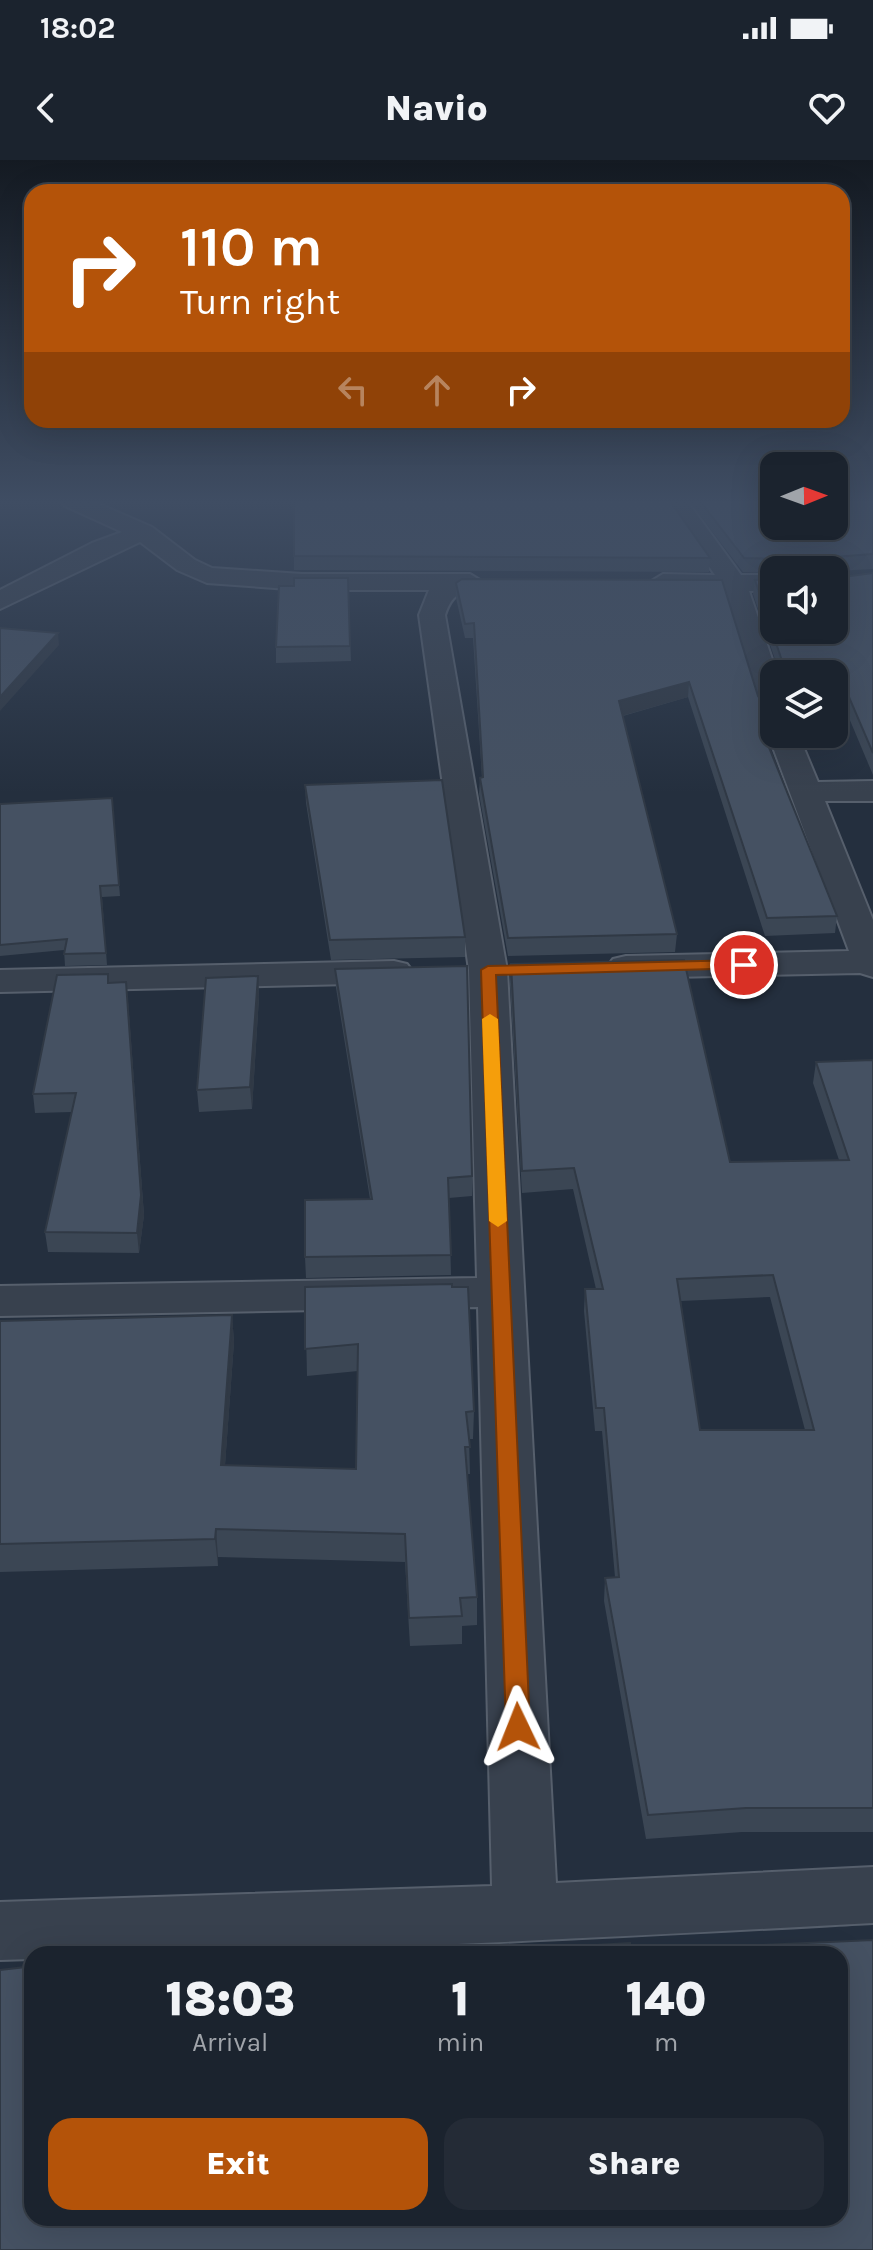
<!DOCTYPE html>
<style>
body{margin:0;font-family:Karla,sans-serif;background:#242b36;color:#f1f3f6;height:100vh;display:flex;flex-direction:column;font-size:30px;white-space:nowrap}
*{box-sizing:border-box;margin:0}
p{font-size:26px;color:#a0a4aa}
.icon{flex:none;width:44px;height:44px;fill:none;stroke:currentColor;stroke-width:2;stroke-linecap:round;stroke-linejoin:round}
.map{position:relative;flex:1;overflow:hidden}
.side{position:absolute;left:24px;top:1786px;width:824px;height:280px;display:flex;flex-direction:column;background:#1b232e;border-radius:24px;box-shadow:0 8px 32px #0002,0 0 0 2px #39404a}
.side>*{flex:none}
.guide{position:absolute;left:24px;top:24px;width:826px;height:244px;border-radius:24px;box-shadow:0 8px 32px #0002,0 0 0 2px #39404a;background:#b45309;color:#fff;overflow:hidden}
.needle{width:52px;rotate:89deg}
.buttons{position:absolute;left:760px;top:292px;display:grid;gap:16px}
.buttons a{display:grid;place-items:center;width:88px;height:88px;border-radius:16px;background:#1b232e;box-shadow:0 8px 32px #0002,0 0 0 2px #39404a;font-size:40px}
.pin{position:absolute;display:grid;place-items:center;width:68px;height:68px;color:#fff;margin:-34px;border:4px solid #fff;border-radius:50%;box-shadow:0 2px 8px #0007}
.me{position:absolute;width:88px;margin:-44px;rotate:358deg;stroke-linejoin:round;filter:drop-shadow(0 0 6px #0008)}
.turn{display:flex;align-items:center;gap:28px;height:168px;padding:0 24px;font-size:36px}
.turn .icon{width:104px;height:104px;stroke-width:2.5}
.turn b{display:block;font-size:56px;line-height:68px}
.lanes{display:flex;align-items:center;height:76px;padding:0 24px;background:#0003;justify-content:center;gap:40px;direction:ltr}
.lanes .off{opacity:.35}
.eta{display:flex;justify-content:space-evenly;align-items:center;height:136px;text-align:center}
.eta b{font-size:48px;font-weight:800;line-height:56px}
.primary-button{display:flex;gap:16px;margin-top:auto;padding:16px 24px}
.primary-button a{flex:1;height:92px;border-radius:24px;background:#b45309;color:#fff;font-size:32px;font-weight:800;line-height:92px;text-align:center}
.primary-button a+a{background:#242b36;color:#f1f3f6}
.status{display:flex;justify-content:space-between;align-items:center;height:56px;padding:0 40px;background:#1b232e;direction:ltr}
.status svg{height:22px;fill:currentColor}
header{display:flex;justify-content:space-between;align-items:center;height:104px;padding:0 24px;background:#1b232e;font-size:36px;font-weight:800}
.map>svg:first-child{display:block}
</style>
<div class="status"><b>18:02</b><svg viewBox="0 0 49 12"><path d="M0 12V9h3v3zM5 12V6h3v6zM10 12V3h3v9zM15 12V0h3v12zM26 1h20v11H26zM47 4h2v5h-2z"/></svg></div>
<header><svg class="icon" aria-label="back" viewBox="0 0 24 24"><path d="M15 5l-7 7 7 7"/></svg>Navio<svg class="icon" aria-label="heart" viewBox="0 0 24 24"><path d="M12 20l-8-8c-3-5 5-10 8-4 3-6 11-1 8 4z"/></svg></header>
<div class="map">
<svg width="873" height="2090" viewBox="0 0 873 2090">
<rect width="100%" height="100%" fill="#242f3e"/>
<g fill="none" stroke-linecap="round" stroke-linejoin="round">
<g stroke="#565f6c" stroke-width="4">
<path id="minor" d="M 61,341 L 92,341 L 152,367 L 195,400 L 212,408 L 302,414 L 470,414 L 483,422 L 479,428 C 459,433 452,434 445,455 L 507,810 L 556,1723 L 873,1707 L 873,1763 C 593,1778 313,1794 32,1794 L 32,1799 L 0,1800 L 0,1742 L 492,1726 L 478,1147 L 0,1156 L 0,1126 L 477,1118 L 469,810 L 419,455 L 429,430 L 302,430 L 207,423 L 177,410 L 140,382 L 0,449 L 0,430 L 92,383 L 122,372 L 65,346 Z
M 663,341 L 687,341 L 741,415 L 774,415 L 774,431 L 749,431 L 777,514 L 774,560 L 763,557 L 759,551 L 723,430 L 663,430 L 650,422 L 663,414 L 715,415 Z
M 774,567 L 774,574 L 798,574 L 818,622 L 873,621 L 873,641 L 825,641 L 873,760 L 873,817 L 860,813 L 626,818 L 613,815 L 607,807 L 613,799 L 626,796 L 849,791 L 768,574 Z
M 394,801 L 407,804 L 413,812 L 407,820 L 394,823 L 0,832 L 0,810 Z"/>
</g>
<use href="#minor" fill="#38414e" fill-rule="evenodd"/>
</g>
<path fill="#3b4654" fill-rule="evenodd" d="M 689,341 L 873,341 L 873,409 L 834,411 L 774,410 L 774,413 L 743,412 Z
M 294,396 L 710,398 L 709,412 L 294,410 Z
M 873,413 L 873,615 L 844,546 L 834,514 L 780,514 L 753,434 L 755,420 L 836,418 Z
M 348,418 L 351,501 L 276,503 L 276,487 L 294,426 Z
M 456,423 L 758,536 L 764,544 L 774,547 L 774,564 L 767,571 L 765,578 L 837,756 L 835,773 L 765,776 L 688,537 L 623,556 L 677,774 L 675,792 L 508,796 L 479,634 L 480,618 L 482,618 L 473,478 L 465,478 L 456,438 Z
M 305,625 L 465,777 L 465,797 L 331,800 L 306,643 Z
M 112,638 L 120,736 L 102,737 L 107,805 L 65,806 L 64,790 L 0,796 L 0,644 Z
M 511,804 L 730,1002 L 839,1000 L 813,923 L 816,902 L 873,900 L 873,1672 L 742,1672 L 646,1679 L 604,1441 L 605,1418 L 615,1417 L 602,1271 L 595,1271 L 584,1151 L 585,1129 L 596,1129 L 573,1029 L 522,1033 L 510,824 ZM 770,1137 L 805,1270 L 700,1270 L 681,1141 Z
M 335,809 L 472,1016 L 472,1036 L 449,1038 L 451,1115 L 306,1118 L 305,1097 L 370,1039 L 336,828 Z
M 258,816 L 259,837 L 252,949 L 199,952 L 197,930 Z
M 109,823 L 128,841 L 144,1055 L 139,1093 L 48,1092 L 45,1072 L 72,952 L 35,953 L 33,934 Z
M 305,1127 L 474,1251 L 473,1279 L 469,1279 L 470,1314 L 467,1314 L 477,1437 L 477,1465 L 462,1466 L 462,1484 L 410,1486 L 405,1402 L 218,1397 L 218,1406 L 0,1412 L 0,1161 L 232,1155 L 234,1182 L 225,1305 L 356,1309 L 358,1211 L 307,1216 Z"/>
<path fill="#303945" d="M 58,473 L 59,485 L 0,551 L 0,537 Z
M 689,522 L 688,537 L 618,557 L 619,541 Z
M 846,530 L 844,546 L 834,550 L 834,535 Z
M 774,550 L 774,564 L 767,571 L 766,577 L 758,581 L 760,565 Z
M 258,816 L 259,837 L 252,949 L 250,927 Z
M 126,822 L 144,1055 L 139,1093 L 137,1073 Z
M 232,1155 L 234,1182 L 223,1333 L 221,1305 Z
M 216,1369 L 218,1397 L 218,1406 L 215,1379 Z
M 26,1807 L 32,1834 L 25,1826 Z"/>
<path fill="#455162" stroke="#303945" stroke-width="2" fill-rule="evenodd" d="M 294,341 L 670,341 L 710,398 L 294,396 Z
M 700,341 L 774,341 L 774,366 L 834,366 L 834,341 L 873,341 L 873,394 L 834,397 L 833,410 L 778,410 L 778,399 L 744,398 Z
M 873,413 L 873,593 L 846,530 L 834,535 L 834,514 L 781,514 L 781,498 L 755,420 L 774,419 L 774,470 L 834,470 L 834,416 L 836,418 Z
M 294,418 L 348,418 L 350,486 L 276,487 L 279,426 L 294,426 Z
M 462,419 L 722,420 L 758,536 L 764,544 L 774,547 L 774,550 L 767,556 L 768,561 L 760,565 L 837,756 L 767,758 L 689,522 L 619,541 L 677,774 L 508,778 L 480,618 L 483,617 L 474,463 L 465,464 L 456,423 Z
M 0,468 L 58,473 L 0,537 Z
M 442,620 L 465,777 L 330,780 L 305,625 Z
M 112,638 L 119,725 L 100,726 L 106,793 L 64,794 L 67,779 L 0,785 L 0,644 Z
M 684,800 L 730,1002 L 849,1000 L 816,902 L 873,900 L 873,1648 L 746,1648 L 648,1655 L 605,1418 L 619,1417 L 604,1248 L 596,1248 L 585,1129 L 603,1129 L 574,1008 L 522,1011 L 511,804 ZM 773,1115 L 814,1270 L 700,1270 L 677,1119 Z
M 467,806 L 472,1016 L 448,1018 L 451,1095 L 305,1097 L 305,1040 L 372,1039 L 335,809 Z
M 108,814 L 108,823 L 126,822 L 141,1035 L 137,1073 L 45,1072 L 76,933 L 33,934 L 57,815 Z
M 258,816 L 250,927 L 197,930 L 206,818 Z
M 452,1124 L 452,1127 L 468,1127 L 474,1251 L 466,1252 L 470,1287 L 465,1287 L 477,1437 L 460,1438 L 462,1456 L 409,1458 L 405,1374 L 216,1369 L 215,1379 L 0,1384 L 0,1161 L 232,1155 L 221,1305 L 356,1309 L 358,1184 L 305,1189 L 305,1127 Z
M 873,1780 L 873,2090 L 0,2090 L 0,1810 L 26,1807 L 25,1826 L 32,1826 L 32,2058 L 840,2058 L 840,1794 L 441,1794 L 630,1783 L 631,1791 Z"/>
<linearGradient id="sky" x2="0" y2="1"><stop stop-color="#141a22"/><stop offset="0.54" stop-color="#3f4d63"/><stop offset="1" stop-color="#3f4d63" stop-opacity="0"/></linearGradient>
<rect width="873" height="633" fill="url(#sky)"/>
<path fill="#b45309" stroke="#753606" stroke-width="2" d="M 744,800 L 749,802 L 749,808 L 496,815 L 530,1567 L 527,1574 L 518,1577 L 509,1574 L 506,1567 L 481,810 L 488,806 Z"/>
<path fill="#f59e0b" d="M 490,854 L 498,859 L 507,1061 L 498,1067 L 489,1061 L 482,859 Z"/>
</svg>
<div class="buttons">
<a><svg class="needle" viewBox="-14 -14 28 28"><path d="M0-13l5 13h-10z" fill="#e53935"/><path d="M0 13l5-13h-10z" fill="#a0a4aa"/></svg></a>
<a><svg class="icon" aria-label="sound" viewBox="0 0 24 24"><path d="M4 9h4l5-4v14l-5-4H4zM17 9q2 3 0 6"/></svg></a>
<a><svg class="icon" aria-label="layers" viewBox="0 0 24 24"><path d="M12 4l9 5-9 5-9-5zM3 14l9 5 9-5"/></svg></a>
</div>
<div class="pin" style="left:744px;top:805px;background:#d93025"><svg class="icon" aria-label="arrive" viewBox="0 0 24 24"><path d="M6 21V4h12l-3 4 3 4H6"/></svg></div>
<svg class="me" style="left:518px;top:1567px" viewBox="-20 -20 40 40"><path d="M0-17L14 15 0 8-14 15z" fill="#b45309" stroke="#fff" stroke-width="4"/></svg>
<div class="guide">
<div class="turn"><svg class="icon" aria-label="right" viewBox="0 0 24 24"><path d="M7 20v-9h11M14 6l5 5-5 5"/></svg><div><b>110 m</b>Turn right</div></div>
<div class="lanes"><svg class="icon off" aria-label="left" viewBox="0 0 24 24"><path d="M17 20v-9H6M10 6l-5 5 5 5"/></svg><svg class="icon off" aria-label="ahead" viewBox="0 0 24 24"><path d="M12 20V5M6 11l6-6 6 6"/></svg><svg class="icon" aria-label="right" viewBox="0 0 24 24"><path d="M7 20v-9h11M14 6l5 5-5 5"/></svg></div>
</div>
<section class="side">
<div class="eta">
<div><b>18:03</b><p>Arrival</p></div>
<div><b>1</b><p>min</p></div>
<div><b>140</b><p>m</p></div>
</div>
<div class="primary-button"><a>Exit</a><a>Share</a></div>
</section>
</div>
